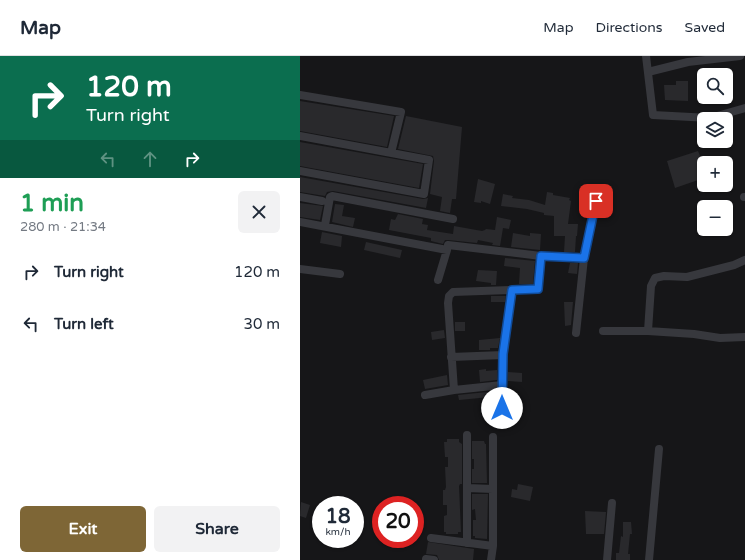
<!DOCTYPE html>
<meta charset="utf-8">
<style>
body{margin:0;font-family:"Varela Round",sans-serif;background:#f2f2f3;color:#1f2937;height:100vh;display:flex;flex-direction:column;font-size:15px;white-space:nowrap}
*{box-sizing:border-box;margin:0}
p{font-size:13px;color:#747a83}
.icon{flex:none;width:22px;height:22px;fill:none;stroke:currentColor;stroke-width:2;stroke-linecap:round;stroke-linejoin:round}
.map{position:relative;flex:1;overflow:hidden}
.sheet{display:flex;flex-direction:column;background:#fff;width:300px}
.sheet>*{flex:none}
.hud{background:#0b6e4f;color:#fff;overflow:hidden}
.fabs{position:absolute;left:397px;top:12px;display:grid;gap:8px}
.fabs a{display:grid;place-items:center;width:36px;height:36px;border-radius:6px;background:#fff;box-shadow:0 1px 3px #0004;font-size:20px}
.speed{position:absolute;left:12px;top:440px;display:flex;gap:8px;font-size:20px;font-weight:700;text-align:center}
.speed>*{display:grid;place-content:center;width:52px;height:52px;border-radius:50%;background:#fff;box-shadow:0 1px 3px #0004;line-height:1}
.speed small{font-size:10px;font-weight:400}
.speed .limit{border:6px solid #d22;background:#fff;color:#111}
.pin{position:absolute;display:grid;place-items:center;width:34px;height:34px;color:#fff;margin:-17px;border-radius:8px;box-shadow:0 2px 6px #0006}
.me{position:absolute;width:44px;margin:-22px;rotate:0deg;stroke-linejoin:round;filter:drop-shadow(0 0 3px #0008)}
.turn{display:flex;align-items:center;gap:14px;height:84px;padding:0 20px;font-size:18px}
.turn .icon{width:52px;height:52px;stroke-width:2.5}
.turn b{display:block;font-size:28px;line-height:34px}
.lanes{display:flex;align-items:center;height:38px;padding:0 20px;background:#0003;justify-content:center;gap:20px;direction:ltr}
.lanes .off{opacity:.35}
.round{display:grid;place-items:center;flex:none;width:42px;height:42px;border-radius:6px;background:#f2f2f3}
.headline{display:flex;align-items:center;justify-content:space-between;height:68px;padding:0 20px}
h1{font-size:24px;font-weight:800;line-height:30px;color:#1e9e55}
.button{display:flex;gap:8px;margin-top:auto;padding:8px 20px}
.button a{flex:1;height:46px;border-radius:6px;background:#7e6636;color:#fff;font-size:16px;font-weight:800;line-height:46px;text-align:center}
.button a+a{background:#f2f2f3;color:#1f2937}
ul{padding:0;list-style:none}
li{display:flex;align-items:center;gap:12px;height:52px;padding:0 20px}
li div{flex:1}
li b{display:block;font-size:15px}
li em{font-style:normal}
header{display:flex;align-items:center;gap:24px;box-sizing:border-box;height:56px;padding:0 20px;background:#fff;border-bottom:1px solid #e0e1e3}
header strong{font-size:19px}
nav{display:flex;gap:22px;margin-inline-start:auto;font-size:14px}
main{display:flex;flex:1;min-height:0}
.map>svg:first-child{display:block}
</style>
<header>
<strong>Map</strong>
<nav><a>Map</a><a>Directions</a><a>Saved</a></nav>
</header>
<main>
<section class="sheet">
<div class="hud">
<div class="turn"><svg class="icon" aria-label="right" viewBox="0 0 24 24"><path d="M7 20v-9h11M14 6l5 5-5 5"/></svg><div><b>120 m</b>Turn right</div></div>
<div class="lanes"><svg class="icon off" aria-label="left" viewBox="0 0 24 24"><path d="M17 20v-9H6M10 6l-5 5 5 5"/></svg><svg class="icon off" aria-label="ahead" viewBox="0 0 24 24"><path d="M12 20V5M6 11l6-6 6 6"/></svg><svg class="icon" aria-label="right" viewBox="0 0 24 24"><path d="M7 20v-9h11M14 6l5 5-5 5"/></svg></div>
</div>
<div class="headline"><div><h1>1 min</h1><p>280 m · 21:34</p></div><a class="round"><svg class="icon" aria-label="close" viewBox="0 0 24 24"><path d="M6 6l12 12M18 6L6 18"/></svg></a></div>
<ul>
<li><svg class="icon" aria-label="right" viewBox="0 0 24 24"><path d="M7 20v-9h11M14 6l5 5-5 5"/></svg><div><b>Turn right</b></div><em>120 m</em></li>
<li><svg class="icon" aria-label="left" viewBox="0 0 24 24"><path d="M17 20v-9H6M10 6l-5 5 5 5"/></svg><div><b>Turn left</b></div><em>30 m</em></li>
</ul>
<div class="button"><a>Exit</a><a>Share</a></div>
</section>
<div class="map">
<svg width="445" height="504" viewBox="0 0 445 504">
<rect width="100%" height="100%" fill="#161618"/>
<path fill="#29292c" d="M 376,25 L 388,25 L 388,45 L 365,44 L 364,29 L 376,29 Z
M 0,45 L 94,60 L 87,91 L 0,75 Z
M 106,60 L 162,71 L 156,143 L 152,143 L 150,157 L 140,155 L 142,141 L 130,138 L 134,105 L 133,100 L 98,93 Z
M 0,86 L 123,108 L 119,132 L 0,110 Z
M 398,95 L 404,109 L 404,122 L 375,132 L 367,105 Z
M 0,121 L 123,143 L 128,142 L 126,152 L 33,135 L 27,136 L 25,140 L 0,136 Z
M 178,123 L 195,128 L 190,148 L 181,145 L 181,147 L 174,146 Z
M 247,136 L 253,137 L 253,139 L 270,142 L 269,144 L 271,145 L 268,168 L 278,168 L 277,180 L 276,180 L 275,196 L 264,196 L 265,180 L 254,180 L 254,160 L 244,159 L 244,157 L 227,153 L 201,150 L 203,138 L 213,140 L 212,142 L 229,144 L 245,149 Z
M 0,147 L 23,150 L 20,164 L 0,161 Z
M 35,148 L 44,149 L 42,160 L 55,162 L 53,171 L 32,166 Z
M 98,158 L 123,163 L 122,168 L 128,169 L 127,174 L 153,178 L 154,170 L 182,175 L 185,174 L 186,173 L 195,174 L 197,161 L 211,164 L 209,173 L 203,172 L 200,190 L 192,189 L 193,187 L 178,184 L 177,187 L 148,184 L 145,184 L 143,188 L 131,185 L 131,182 L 89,174 L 91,163 L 95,164 Z
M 22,176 L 42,180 L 41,191 L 20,187 Z
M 213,177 L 230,180 L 230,177 L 241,178 L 240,194 L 211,191 Z
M 66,186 L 102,194 L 100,202 L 64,194 Z
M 205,202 L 235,205 L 233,228 L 219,228 L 220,212 L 204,210 Z
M 270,207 L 278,207 L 277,218 L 268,217 Z
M 178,214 L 197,215 L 196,229 L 191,229 L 191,227 L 176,225 Z
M 191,240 L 206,240 L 205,246 L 191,246 Z
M 264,246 L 273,246 L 271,269 L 265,270 Z
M 155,266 L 165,266 L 165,275 L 155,275 Z
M 144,274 L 145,282 L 132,284 L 131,276 Z
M 200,282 L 198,292 L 190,292 L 190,294 L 179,294 L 179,284 Z
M 186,313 L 186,315 L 197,314 L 197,324 L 180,326 L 179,314 Z
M 208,316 L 222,317 L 222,326 L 208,325 Z
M 147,319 L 148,329 L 125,333 L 123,324 Z
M 197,335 L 197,346 L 190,346 L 190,341 L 159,344 L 158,339 Z
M 147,383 L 159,383 L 159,386 L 162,388 L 162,428 L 160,428 L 159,430 L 161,476 L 158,476 L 158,478 L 146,478 L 146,476 L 144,476 L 144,460 L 147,459 L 147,449 L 143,449 L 143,434 L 145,434 L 146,431 L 145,411 L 148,411 L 148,401 L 145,401 L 144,386 L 147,386 Z
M 172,385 L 184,385 L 185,388 L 186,388 L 187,427 L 172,427 L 172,413 L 174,413 L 174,403 L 172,403 Z
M 218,428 L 233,431 L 230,445 L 211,441 L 212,433 L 217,434 Z
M 172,438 L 188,438 L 187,483 L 175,482 L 175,480 L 173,480 L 173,464 L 176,464 L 175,453 L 172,454 Z
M 1,446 L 10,449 L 6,462 L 0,460 Z
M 285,455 L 306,456 L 304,478 L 286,478 Z
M 323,466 L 331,466 L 332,478 L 330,478 L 328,498 L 330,498 L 330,504 L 316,504 L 316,497 L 319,497 L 321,480 L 323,481 Z
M 128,486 L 174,493 L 173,504 L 139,504 L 137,499 L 126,498 Z"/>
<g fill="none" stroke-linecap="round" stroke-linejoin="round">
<path stroke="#37383d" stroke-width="8" d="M 346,0 L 353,59 L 410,62 L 445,52
M 348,16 L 388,6 L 440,0
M 0,39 L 101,56 L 91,97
M 0,80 L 129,104 L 124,138 L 0,115
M 0,141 L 22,145
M 444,141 L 445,141
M 0,166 L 147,194 L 138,224
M 25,169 L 30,141 L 32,140 L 153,163
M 148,189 L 241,200 L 284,202
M 0,213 L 40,218
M 303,275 L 348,275 L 394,278 L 420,282 L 445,281
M 348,275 L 351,230 L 355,222 L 364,220 L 387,221 L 434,209 L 445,204
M 276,277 L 284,202 L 296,145
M 151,301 L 203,299
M 154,334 L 148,247 L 149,240 L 153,236 L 238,233 L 241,200
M 125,339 L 154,334 L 202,329
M 202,352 L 203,299 L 212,234
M 167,379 L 167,487
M 193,381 L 193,490
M 167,432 L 193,433
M 131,482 L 193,490 L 191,504
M 126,503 L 134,504
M 307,504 L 312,447
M 349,504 L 359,393"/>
</g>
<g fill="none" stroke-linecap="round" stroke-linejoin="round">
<g stroke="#114b97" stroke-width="10">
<path id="route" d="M 202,352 L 203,298 L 212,234 L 238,233 L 241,200 L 284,202 L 296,145"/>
</g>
<use href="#route" stroke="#1a73e8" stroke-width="7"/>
</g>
</svg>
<div class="fabs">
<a><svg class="icon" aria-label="search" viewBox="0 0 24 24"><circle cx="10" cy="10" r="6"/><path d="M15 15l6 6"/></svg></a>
<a><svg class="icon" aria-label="layers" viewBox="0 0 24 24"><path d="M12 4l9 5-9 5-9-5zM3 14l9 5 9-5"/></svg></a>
<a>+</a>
<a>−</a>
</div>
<div class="speed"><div>18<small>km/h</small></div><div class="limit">20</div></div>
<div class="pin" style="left:296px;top:145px;background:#d93025"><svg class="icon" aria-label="arrive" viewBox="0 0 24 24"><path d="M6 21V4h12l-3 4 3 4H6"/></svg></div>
<svg class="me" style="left:202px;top:352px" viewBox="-20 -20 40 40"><circle r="19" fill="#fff"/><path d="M0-13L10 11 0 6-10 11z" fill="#1a73e8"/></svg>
</div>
</main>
